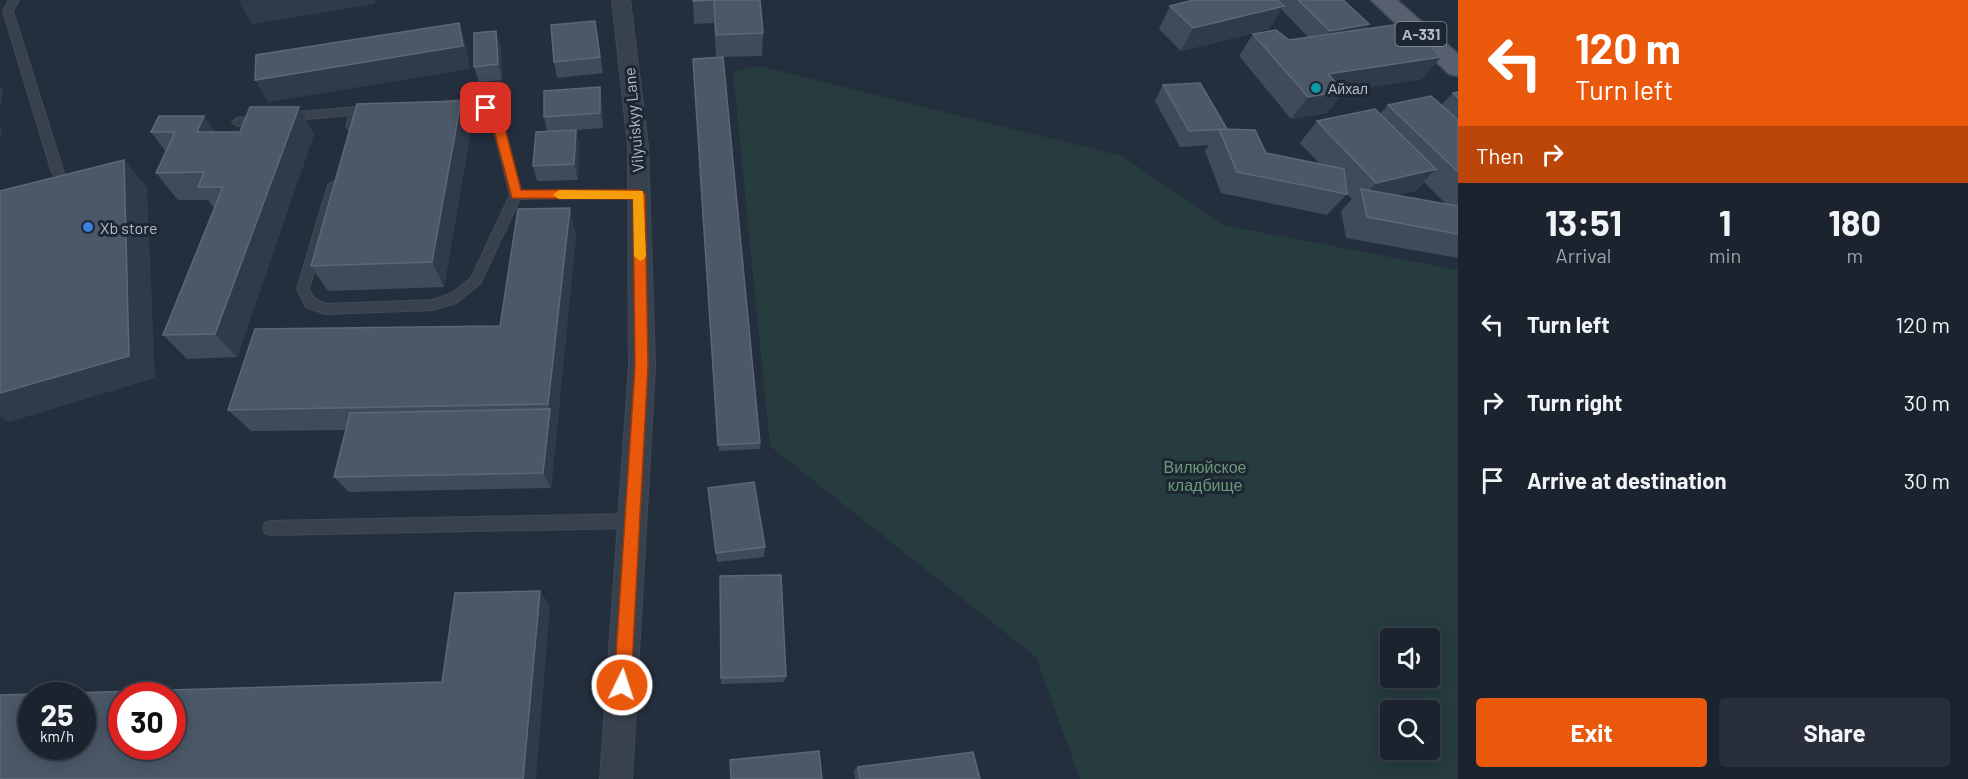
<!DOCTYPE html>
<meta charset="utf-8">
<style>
body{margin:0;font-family:Barlow,sans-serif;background:#282f3a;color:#f1f3f6;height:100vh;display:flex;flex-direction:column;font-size:22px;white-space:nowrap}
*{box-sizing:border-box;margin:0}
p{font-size:20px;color:#a0a4aa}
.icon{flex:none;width:33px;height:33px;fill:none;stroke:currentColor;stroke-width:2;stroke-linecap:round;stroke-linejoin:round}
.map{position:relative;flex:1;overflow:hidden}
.drawer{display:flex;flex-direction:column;background:#1b232e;width:510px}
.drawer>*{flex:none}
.guide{background:#ea580c;color:#fff;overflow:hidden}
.buttons{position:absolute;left:1380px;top:628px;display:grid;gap:12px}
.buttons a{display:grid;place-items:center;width:60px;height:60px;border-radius:6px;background:#1b232e;box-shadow:0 3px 15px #0003,0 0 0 2px #39404a;font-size:30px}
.speed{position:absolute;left:18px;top:682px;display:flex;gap:12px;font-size:30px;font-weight:700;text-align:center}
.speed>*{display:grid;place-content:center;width:78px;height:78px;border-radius:50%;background:#1b232e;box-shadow:0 3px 15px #0003,0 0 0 2px #39404a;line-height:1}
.speed small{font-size:15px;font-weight:400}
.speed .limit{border:9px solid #d22;background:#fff;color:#111}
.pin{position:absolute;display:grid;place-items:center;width:51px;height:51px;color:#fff;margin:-26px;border-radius:12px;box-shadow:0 3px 9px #0006}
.me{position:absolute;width:66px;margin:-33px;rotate:4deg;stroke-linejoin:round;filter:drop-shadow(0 0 4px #0008)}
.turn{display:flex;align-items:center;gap:21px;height:126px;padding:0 18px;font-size:27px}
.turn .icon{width:78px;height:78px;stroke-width:2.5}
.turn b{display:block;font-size:42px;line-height:51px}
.then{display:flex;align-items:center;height:57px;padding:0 18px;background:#0003;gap:12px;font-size:22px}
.eta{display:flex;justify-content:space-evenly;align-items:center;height:102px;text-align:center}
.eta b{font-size:36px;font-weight:700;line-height:42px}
.button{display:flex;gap:12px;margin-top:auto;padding:12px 18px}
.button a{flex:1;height:69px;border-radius:6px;background:#ea580c;color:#fff;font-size:24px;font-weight:700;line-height:69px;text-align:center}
.button a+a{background:#282f3a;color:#f1f3f6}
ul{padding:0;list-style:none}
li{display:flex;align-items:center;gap:18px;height:78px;padding:0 18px}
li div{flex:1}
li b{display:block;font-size:22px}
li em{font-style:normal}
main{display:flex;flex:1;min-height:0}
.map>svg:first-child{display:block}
</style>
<main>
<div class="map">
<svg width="1458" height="779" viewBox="0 0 1458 779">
<rect width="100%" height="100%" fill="#242f3e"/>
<path fill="#263c3f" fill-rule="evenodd" d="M 760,66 L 1122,156 L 1223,225 L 1458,270 L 1458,779 L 1080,779 L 1036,657 L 770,446 L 733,72 ZM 1390,639 L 1430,639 L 1430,678 L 1390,678 ZM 1390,711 L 1430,711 L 1430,750 L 1390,750 Z"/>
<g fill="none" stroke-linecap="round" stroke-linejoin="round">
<g stroke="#414a57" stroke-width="2">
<path id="lane" d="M 9,0 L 19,0 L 13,11 L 64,173 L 58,177 L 52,173 L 3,11 Z
M 476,99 L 500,113 L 521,191 L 639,190 L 645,194 L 643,197 L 520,199 L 480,284 L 456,303 L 433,310 L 325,314 L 306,307 L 297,289 L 328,185 L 334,181 L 340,185 L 309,289 L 315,299 L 326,304 L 433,300 L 452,293 L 471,278 L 510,195 L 490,115 L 474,107 L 446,109 L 441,105 L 446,101 Z
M 356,107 L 361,111 L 356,127 L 351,131 L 346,127 L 349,115 L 287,121 L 282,117 L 287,113 Z
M 262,115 L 267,119 L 266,122 L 237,126 L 232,122 L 237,118 Z
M 633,514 L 638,516 L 640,521 L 638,526 L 633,528 L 270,535 L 265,533 L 263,528 L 265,523 L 270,521 Z"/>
</g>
<g stroke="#414a57" stroke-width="2">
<path id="street" d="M 612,0 L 630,0 L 648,146 L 655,366 L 632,779 L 600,779 L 629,366 L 628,146 Z"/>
</g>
<g stroke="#414a57" stroke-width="3">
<path id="primary" d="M 1371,0 L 1397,0 L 1458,54 L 1458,76 L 1449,74 Z"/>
</g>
<use href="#lane" fill="#38414e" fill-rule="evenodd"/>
<use href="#street" fill="#38414e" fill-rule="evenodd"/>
<use href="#primary" fill="#56606e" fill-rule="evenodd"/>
</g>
<path fill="#3f4b5c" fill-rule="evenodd" d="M 693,0 L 760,0 L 763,33 L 762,56 L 716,57 L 714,23 L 694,24 Z
M 1194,0 L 1343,0 L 1369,24 L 1365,30 L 1441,57 L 1422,79 L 1344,91 L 1327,113 L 1291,119 L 1239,56 L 1253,34 L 1289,40 L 1309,38 L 1281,9 L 1269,29 L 1181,51 L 1159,29 L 1170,6 Z
M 595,21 L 603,73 L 557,78 L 554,62 Z
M 501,47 L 502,80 L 479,82 L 474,67 Z
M 693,59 L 760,443 L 760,449 L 719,451 Z
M 1163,85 L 1227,130 L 1266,153 L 1320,164 L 1300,143 L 1317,121 L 1380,114 L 1388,105 L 1441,105 L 1453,93 L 1458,92 L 1458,258 L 1346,238 L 1341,211 L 1352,199 L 1347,194 L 1327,215 L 1221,193 L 1205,151 L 1209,145 L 1180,147 L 1155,101 ZM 1424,182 L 1446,204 L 1395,195 L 1415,191 Z
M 461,101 L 471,129 L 444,287 L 328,291 L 311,266 Z
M 602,103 L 603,128 L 576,130 L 579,145 L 578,180 L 537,181 L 533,166 L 547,131 L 544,117 Z
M 151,132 L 216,132 L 314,134 L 237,357 L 187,359 L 163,335 L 214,208 L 208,200 L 178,200 L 156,173 L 166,152 Z
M 576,235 L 551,488 L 349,492 L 334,477 L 346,430 L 251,431 L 228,410 L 500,326 Z
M 708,488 L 765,547 L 764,557 L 717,562 Z
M 720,576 L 786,676 L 784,682 L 721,684 Z
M 858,767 L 980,779 L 855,779 L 854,770 Z"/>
<path fill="#2f3b4b" d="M 246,0 L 375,0 L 375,4 L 252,24 L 239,1 Z
M 1284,6 L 1269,29 L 1181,51 L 1193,28 Z
M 459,23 L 466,46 L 470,69 L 268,102 L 255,80 Z
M 1369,24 L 1357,40 L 1319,47 L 1330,31 Z
M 496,31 L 501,47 L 502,80 L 498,64 Z
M 1441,57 L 1422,79 L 1315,96 L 1344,91 L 1327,113 L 1291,119 L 1308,97 L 1328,74 Z
M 0,86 L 3,90 L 0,110 Z
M 600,87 L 602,103 L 603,128 L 600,113 Z
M 461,101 L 471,129 L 444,287 L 432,262 Z
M 299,107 L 314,134 L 237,357 L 215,334 Z
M 204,116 L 223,143 L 197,132 Z
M 0,126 L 2,128 L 0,141 Z
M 576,130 L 579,145 L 578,180 L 574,164 Z
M 124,160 L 147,187 L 155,378 L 9,422 L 0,416 L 0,393 Z
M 1436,169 L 1415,191 L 1364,202 L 1363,198 L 1376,183 Z
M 570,208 L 576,235 L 551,488 L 543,473 L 550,409 L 548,404 Z
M 540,591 L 550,606 L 536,779 L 523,779 Z"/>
<path fill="#4b5868" stroke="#5c6777" stroke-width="1.5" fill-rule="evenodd" d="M 693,0 L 760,0 L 763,33 L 716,35 L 714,0 L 693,1 Z
M 1194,0 L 1277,0 L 1284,6 L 1193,28 L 1170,6 Z
M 1298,0 L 1343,0 L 1369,24 L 1330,31 Z
M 595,21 L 600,57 L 554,62 L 551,25 Z
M 459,23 L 463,46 L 255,80 L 256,55 Z
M 1407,23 L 1441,57 L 1328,74 L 1344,91 L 1308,97 L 1253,34 L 1276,30 L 1289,40 Z
M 496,31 L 498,64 L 474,67 L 474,33 Z
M 723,57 L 760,443 L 718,445 L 693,59 Z
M 1200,83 L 1227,129 L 1189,131 L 1163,85 Z
M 600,87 L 600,113 L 544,117 L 544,91 Z
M 1458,92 L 1458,98 L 1453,93 Z
M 1431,96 L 1458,120 L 1458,172 L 1388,105 Z
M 461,101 L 432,262 L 311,266 L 357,104 Z
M 250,107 L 299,107 L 215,334 L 163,335 L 223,187 L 198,187 L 204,172 L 156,173 L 175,132 L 151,132 L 159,116 L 204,116 L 197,132 L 240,132 Z
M 1375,109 L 1436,169 L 1376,183 L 1317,121 Z
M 1219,129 L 1255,130 L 1266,153 L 1344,169 L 1347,194 L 1237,172 Z
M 576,130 L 574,164 L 533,166 L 536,132 Z
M 124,160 L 129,356 L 0,393 L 0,191 Z
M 1361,189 L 1458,206 L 1458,234 L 1367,217 Z
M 570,208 L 548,404 L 228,410 L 255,329 L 500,326 L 518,209 Z
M 550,409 L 543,473 L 334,477 L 350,413 Z
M 754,482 L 765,547 L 716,553 L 708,488 Z
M 781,575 L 786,676 L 721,678 L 720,576 Z
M 540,591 L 523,779 L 0,779 L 0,695 L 442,682 L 455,593 ZM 32,696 L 82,696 L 82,747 L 32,747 ZM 122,696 L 172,696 L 172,747 L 122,747 Z
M 819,751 L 822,779 L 731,779 L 730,760 Z
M 973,752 L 980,779 L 860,779 L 858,767 Z"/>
<path fill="#ea580c" stroke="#983908" stroke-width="1.5" d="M 486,104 L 501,113 L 521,190 L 639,190 L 645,194 L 648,366 L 631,685 L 628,691 L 622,694 L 617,691 L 614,685 L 635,366 L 633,199 L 512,198 L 490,115 L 481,108 Z"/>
<path fill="#f59e0b" d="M 559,190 L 643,191 L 646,256 L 644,259 L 640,261 L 634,256 L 633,199 L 559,199 L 553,195 Z"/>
<circle fill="#0f9aa8" stroke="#1d2633" stroke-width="2" cx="1316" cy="88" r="6"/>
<circle fill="#3f7fe0" stroke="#1d2633" stroke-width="2" cx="88" cy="227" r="6"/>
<g text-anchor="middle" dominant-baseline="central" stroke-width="6" stroke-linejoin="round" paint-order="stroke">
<g font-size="14" fill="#b4bcc9" stroke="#1d2633" text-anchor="start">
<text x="1328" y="88">Айхал</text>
</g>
<rect fill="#1d2633" stroke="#878f9c" stroke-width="1.5" x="1395.5" y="22" width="51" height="24" rx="4.5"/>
<g font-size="15" font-weight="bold" fill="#b4bcc9">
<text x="1421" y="34">А-331</text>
</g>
<g font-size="16" fill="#b4bcc9" stroke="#1d2633">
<text transform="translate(633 120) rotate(-95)">Vilyuiskyy Lane</text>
</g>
<g font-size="16" fill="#b4bcc9" stroke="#1d2633" text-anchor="start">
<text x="100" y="227">Xb store</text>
</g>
<g font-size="16" fill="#6b9a76" stroke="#1d2633">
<text x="1205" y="466">Вилюйское<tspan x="1205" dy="18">кладбище</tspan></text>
</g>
</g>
</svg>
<div class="buttons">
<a><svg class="icon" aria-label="sound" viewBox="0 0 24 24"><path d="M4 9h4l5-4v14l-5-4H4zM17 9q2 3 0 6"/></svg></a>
<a><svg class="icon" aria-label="search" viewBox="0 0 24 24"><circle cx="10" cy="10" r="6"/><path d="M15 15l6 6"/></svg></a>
</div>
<div class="speed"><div>25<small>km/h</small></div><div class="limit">30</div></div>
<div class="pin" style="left:486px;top:108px;background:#d93025"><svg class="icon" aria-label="arrive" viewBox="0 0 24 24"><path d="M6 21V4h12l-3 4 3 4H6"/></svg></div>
<svg class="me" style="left:622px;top:685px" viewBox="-20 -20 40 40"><circle r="17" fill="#ea580c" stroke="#fff" stroke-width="3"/><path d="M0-11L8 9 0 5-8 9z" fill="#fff"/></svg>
</div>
<section class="drawer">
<div class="guide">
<div class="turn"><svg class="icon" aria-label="left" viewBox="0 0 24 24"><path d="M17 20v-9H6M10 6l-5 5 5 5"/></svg><div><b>120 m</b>Turn left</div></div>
<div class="then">Then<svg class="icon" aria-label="right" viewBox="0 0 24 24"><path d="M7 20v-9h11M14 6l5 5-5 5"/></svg></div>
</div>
<div class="eta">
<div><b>13:51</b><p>Arrival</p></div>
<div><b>1</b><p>min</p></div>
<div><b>180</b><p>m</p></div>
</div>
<ul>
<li><svg class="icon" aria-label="left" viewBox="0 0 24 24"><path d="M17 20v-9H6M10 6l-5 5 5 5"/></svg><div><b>Turn left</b></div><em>120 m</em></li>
<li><svg class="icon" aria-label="right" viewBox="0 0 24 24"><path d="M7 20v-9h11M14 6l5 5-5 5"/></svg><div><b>Turn right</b></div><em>30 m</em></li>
<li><svg class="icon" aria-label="arrive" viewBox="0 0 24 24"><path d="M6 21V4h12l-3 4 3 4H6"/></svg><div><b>Arrive at destination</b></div><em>30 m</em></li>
</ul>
<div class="button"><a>Exit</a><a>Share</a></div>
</section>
</main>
